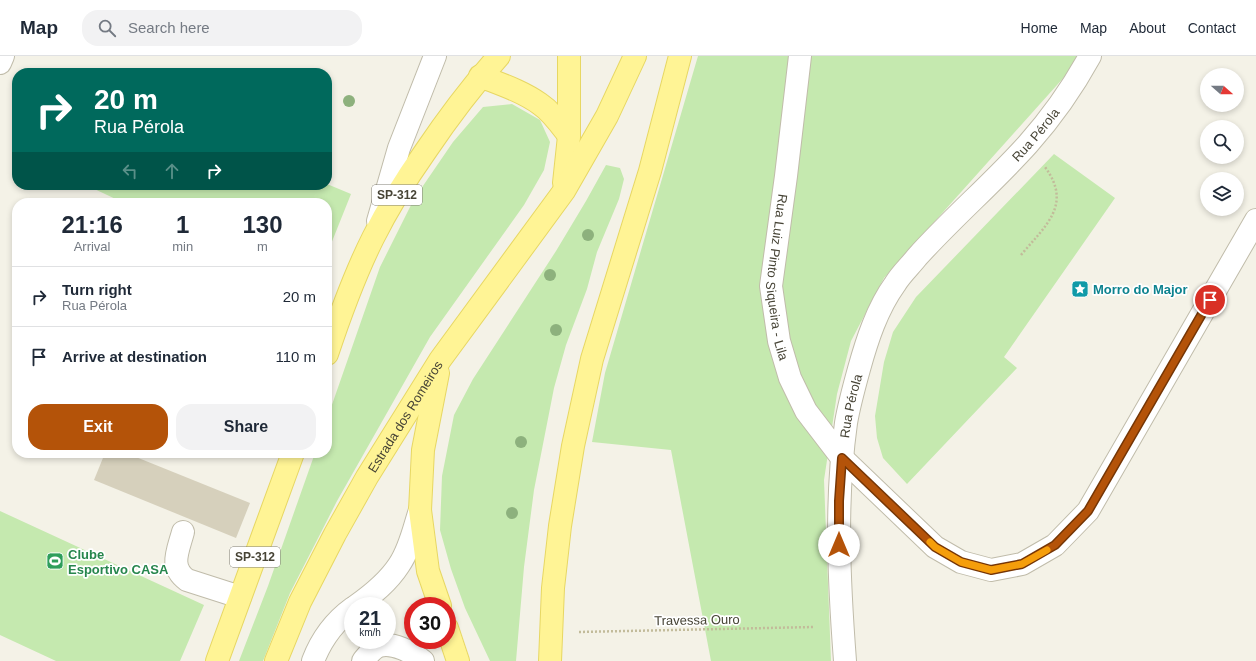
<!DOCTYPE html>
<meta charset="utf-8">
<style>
body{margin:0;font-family:Helvetica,sans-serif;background:#f2f2f3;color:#1f2937;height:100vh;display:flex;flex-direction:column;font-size:15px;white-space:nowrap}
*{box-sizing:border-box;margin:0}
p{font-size:13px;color:#747a83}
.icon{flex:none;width:22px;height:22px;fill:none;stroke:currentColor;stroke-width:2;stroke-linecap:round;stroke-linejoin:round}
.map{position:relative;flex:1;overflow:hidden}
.sheet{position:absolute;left:12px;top:142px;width:320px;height:260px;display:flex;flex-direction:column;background:#fff;border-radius:16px;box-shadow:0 2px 6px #0003}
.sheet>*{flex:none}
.hud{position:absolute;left:12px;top:12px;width:320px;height:122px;border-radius:16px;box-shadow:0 2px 6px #0003;background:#00695c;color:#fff;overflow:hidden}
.needle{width:26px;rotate:111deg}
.fabs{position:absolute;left:1200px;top:12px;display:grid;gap:8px}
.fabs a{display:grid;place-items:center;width:44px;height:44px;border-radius:50%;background:#fff;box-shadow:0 2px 6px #0003;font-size:20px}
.speed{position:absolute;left:344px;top:541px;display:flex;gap:8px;font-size:20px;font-weight:700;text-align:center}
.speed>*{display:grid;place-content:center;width:52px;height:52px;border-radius:50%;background:#fff;box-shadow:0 2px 6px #0003;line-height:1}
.speed small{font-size:10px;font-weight:400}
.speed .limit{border:6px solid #d22;background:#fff;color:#111}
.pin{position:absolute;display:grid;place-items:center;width:34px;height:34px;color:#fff;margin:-17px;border:2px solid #fff;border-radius:50%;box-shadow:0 1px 4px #0007}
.me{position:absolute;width:44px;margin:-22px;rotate:0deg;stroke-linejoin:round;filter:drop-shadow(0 0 3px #0008)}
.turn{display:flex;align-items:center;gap:14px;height:84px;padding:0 16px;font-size:18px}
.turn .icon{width:52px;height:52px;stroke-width:2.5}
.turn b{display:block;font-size:28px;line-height:34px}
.lanes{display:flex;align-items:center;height:38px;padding:0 16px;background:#0003;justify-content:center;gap:20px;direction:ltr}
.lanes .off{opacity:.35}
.eta{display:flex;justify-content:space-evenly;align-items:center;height:68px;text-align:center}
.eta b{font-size:24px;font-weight:600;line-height:28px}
.cta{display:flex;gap:8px;margin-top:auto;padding:8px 16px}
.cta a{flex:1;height:46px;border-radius:16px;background:#b45309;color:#fff;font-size:16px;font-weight:600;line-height:46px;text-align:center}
.cta a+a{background:#f2f2f3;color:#1f2937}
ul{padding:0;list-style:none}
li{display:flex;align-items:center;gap:12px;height:60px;padding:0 16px;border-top:1px solid #e0e1e3}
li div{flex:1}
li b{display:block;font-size:15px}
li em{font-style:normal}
header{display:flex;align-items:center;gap:24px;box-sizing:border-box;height:56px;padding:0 20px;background:#fff;border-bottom:1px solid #e0e1e3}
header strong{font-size:19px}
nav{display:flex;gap:22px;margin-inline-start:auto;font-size:14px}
.search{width:280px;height:36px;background:#f2f2f3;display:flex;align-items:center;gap:10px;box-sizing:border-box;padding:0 14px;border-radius:16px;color:#747a83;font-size:15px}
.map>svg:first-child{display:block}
</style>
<header>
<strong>Map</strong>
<div class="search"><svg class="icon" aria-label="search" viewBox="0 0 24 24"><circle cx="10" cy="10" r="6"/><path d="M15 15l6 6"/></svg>Search here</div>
<nav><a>Home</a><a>Map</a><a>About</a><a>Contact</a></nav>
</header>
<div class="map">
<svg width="1256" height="605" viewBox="0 0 1256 605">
<rect width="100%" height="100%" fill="#f4f2e7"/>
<path fill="#c5e9af" d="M 698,0 L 1083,0 L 884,222 L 851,285 L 837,338 L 824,424 L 831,605 L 711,605 L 671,394 L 592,386 L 605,317 Z
M 512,48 L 540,64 L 550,86 L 544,114 L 524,149 L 430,281 L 337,445 L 290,537 L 263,605 L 239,605 L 268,530 L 315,397 L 327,397 L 327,363 L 380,211 L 414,143 L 453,86 L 483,51 Z
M 1054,98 L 1115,142 L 1004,301 L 1017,312 L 907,428 L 883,402 L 877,382 L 875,360 L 884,306 L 893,276 L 916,241 Z
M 606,109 L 620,112 L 624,123 L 619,143 L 597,196 L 587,233 L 566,289 L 554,332 L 534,434 L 524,511 L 516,605 L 490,605 L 465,552 L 451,513 L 440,474 L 442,420 L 454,359 L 473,323 L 556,195 L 586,145 Z
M 327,128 L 351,138 L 327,198 L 327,147 L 124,147 L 86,129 Z
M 0,455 L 204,549 L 180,605 L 56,605 L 0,579 Z"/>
<path fill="#d6d0bc" d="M 105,397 L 126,397 L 250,447 L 236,482 L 94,424 Z"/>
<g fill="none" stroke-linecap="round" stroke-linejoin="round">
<g stroke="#c0bcaa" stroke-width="24">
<g id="minor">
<path id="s1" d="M 800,0 L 786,120 L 771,230 L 779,285 L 790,322 L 806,355 L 842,402 L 935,491 L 961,506 L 991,514 L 1022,508 L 1055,489 L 1088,455 L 1256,164"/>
<path d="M 0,7 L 3,0"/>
<path d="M 378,165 L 399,92 L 435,0"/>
<path d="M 183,476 C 178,495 169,511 187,524 L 240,541"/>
<path d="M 356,550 C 373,538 388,526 399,509 C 410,493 414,472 420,454"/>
<path d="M 313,605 C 321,584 335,565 353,552"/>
<path d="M 363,605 C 367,600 373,592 379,590 C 393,586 412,596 423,605"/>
<path id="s2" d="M 845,605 C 839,526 835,446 846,367 C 849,349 854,331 859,313 C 867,284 877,253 895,228 C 901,218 910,210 917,201 C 952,162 993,127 1028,88 C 1052,61 1073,31 1090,0"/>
</g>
</g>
<g stroke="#e7d763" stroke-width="24">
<g id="major">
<path d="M 480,20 C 500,28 522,35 540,48 C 552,56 560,68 569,80"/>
<path d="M 564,127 L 569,80 L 569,0"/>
<path d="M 327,298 C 340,259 355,218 373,182 C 388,152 406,123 425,96 C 448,62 472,30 499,0"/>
<path d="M 438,317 L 423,394 L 420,454 L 428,515 L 440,550"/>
<path d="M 447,572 L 458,605"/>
<path d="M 217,605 L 293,397"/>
<path id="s3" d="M 276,605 L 300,546 L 335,478 L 367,421 L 440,304 L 564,135 L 607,60 L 635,0"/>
<path d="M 550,605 L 553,532 L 560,470 L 573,390 L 592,303 L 650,115 L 680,0"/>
</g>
</g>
<path stroke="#c2bb9a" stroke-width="2.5" stroke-dasharray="2 2" stroke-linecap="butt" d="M 1021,199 C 1045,170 1073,149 1045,111
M 579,576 L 814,571"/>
<use href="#minor" stroke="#fff" stroke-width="22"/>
<use href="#major" stroke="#fff495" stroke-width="22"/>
</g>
<g fill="#8db17d">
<circle cx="349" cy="45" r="6"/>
<circle cx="588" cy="179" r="6"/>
<circle cx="550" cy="219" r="6"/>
<circle cx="556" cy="274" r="6"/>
<circle cx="521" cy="386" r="6"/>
<circle cx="512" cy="457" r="6"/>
</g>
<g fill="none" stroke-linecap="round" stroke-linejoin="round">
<g stroke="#753606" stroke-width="10">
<path id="route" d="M 839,489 L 839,445 L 842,402 L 935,491 L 961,506 L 991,514 L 1022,508 L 1055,489 L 1088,455 L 1210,244"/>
</g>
<use href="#route" stroke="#b45309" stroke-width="7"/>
<path stroke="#f59e0b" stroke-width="7" d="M 930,486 L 935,491 L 961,506 L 991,514 L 1022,508 L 1047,494"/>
</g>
<defs>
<g id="sight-square" transform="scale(0.9)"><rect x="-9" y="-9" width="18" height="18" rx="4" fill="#0f9aa8" stroke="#fff"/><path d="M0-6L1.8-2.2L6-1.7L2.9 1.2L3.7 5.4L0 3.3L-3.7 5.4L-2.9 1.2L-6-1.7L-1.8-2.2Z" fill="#fff"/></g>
<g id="stadium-square" transform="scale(0.9)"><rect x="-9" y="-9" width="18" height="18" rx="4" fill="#2e9e5b" stroke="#fff"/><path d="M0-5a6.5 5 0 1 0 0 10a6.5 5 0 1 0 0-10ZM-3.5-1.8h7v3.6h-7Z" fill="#fff"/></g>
</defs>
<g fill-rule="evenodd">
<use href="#sight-square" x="1080" y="233"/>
<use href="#stadium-square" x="55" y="505"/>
</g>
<g text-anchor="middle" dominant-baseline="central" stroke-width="3.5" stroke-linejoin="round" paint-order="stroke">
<g fill="#fff" stroke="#7e7c72" stroke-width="1">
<rect x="372" y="129" width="50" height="20" rx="3"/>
<rect x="230" y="491" width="50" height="20" rx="3"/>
</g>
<g font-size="12" font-weight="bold" fill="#474436">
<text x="397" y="139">SP-312</text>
<text x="255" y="501">SP-312</text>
</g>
<g font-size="13" fill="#474436" stroke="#fff">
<text stroke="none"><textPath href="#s2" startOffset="592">Rua Pérola</textPath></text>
<text stroke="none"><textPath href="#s1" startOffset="223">Rua Luiz Pinto Siqueira - Lila</textPath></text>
<text stroke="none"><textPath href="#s2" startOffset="256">Rua Pérola</textPath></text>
<text stroke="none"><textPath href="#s3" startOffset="277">Estrada dos Romeiros</textPath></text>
<text transform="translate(697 564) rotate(-1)">Travessa Ouro</text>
</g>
<g font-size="13" font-weight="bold" fill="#0d838f" stroke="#fff" text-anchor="start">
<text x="1093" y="233">Morro do Major</text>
</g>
<g font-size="13" font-weight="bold" fill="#27864d" stroke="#fff" text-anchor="start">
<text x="68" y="498">Clube<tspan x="68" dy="15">Esportivo CASA</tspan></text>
</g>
</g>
</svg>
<div class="fabs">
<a><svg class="needle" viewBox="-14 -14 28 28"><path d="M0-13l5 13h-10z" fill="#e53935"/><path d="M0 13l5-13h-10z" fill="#747a83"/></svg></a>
<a><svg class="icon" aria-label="search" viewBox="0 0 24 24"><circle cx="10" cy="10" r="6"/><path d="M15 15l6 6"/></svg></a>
<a><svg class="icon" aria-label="layers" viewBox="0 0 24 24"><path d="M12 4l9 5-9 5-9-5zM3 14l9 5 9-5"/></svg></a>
</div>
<div class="speed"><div>21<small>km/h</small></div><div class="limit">30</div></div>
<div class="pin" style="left:1210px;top:244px;background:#d93025"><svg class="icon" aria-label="arrive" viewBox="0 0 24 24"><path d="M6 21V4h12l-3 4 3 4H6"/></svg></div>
<svg class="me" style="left:839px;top:489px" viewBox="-20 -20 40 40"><circle r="19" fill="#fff"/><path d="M0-13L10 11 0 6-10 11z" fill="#b45309"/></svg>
<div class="hud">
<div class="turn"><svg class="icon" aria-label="right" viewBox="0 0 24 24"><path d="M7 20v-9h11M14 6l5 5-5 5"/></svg><div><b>20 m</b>Rua Pérola</div></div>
<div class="lanes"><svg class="icon off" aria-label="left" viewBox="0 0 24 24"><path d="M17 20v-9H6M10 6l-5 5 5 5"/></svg><svg class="icon off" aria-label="ahead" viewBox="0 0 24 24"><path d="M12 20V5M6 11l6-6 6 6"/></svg><svg class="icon" aria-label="right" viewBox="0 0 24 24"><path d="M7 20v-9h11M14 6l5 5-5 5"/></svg></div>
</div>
<section class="sheet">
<div class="eta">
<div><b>21:16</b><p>Arrival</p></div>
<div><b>1</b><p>min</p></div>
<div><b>130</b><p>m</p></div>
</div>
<ul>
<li><svg class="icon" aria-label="right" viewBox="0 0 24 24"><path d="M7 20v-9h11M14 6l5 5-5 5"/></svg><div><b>Turn right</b><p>Rua Pérola</p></div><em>20 m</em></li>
<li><svg class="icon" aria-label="arrive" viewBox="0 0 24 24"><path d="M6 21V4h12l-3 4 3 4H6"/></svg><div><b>Arrive at destination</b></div><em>110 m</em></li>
</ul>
<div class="cta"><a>Exit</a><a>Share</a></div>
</section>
</div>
